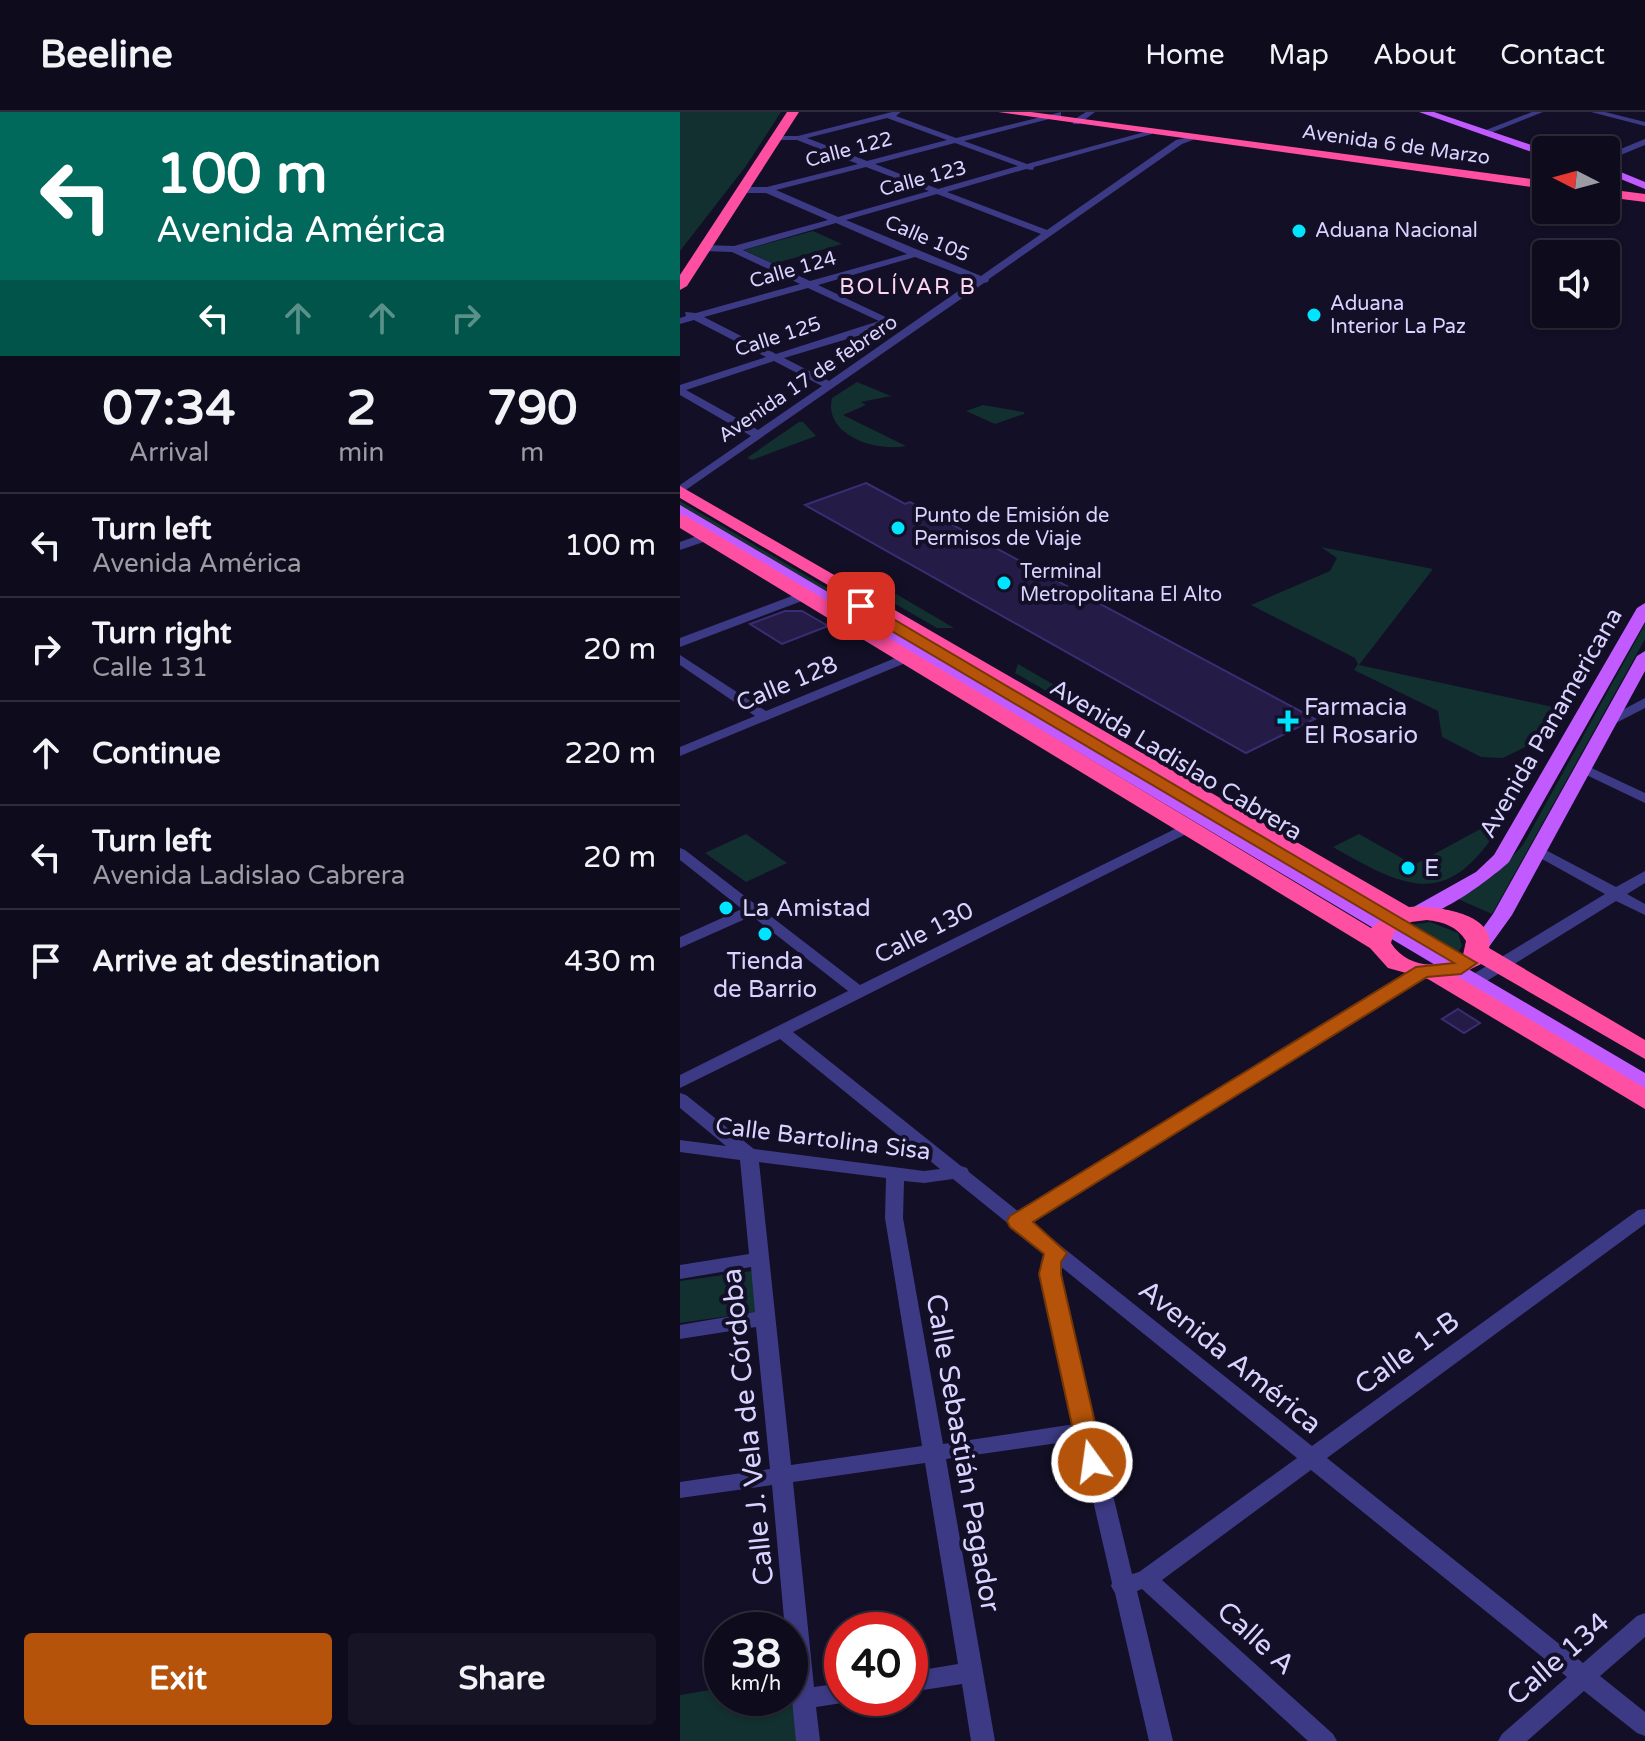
<!DOCTYPE html>
<meta charset="utf-8">
<style>
body{margin:0;font-family:"Varela Round",sans-serif;background:#171425;color:#f1f3f6;height:100vh;display:flex;flex-direction:column;font-size:30px;white-space:nowrap}
*{box-sizing:border-box;margin:0}
p{font-size:26px;color:#9b9ba3}
.icon{flex:none;width:44px;height:44px;fill:none;stroke:currentColor;stroke-width:2;stroke-linecap:round;stroke-linejoin:round}
.map{position:relative;flex:1;overflow:hidden}
.sheet{display:flex;flex-direction:column;background:#0e0b1c;width:680px}
.sheet>*{flex:none}
.guide{background:#00695c;color:#fff;overflow:hidden}
.needle{width:52px;rotate:276deg}
.buttons{position:absolute;left:852px;top:24px;display:grid;gap:16px}
.buttons a{display:grid;place-items:center;width:88px;height:88px;border-radius:8px;background:#0e0b1c;box-shadow:0 2px 6px #0004,0 0 0 2px #2e2b3b;font-size:40px}
.speed{position:absolute;left:24px;top:1500px;display:flex;gap:16px;font-size:40px;font-weight:700;text-align:center}
.speed>*{display:grid;place-content:center;width:104px;height:104px;border-radius:50%;background:#0e0b1c;box-shadow:0 2px 6px #0004,0 0 0 2px #2e2b3b;line-height:1}
.speed small{font-size:20px;font-weight:400}
.speed .limit{border:12px solid #d22;background:#fff;color:#111}
.pin{position:absolute;display:grid;place-items:center;width:68px;height:68px;color:#fff;margin:-34px;border-radius:16px;box-shadow:0 4px 12px #0006}
.me{position:absolute;width:88px;margin:-44px;rotate:346deg;stroke-linejoin:round;filter:drop-shadow(0 0 6px #0008)}
.turn{display:flex;align-items:center;gap:28px;height:168px;padding:0 24px;font-size:36px}
.turn .icon{width:104px;height:104px;stroke-width:2.5}
.turn b{display:block;font-size:56px;line-height:68px}
.lanes{display:flex;align-items:center;height:76px;padding:0 24px;background:#0003;justify-content:center;gap:40px;direction:ltr}
.lanes .off{opacity:.35}
.eta{display:flex;justify-content:space-evenly;align-items:center;height:136px;text-align:center}
.eta b{font-size:48px;font-weight:700;line-height:56px}
.cta{display:flex;gap:16px;margin-top:auto;padding:16px 24px}
.cta a{flex:1;height:92px;border-radius:8px;background:#b45309;color:#fff;font-size:32px;font-weight:700;line-height:92px;text-align:center}
.cta a+a{background:#171425;color:#f1f3f6}
ul{padding:0;list-style:none}
li{display:flex;align-items:center;gap:24px;height:104px;padding:0 24px;border-top:2px solid #2e2b3b}
li div{flex:1}
li b{display:block;font-size:30px}
li em{font-style:normal}
header{display:flex;align-items:center;gap:48px;box-sizing:border-box;height:112px;padding:0 40px;background:#0e0b1c;border-bottom:2px solid #2e2b3b}
header strong{font-size:38px}
nav{display:flex;gap:44px;margin-inline-start:auto;font-size:28px}
main{display:flex;flex:1;min-height:0}
.map>svg:first-child{display:block}
</style>
<header>
<strong>Beeline</strong>
<nav><a>Home</a><a>Map</a><a>About</a><a>Contact</a></nav>
</header>
<main>
<section class="sheet">
<div class="guide">
<div class="turn"><svg class="icon" aria-label="left" viewBox="0 0 24 24"><path d="M17 20v-9H6M10 6l-5 5 5 5"/></svg><div><b>100 m</b>Avenida América</div></div>
<div class="lanes"><svg class="icon" aria-label="left" viewBox="0 0 24 24"><path d="M17 20v-9H6M10 6l-5 5 5 5"/></svg><svg class="icon off" aria-label="ahead" viewBox="0 0 24 24"><path d="M12 20V5M6 11l6-6 6 6"/></svg><svg class="icon off" aria-label="ahead" viewBox="0 0 24 24"><path d="M12 20V5M6 11l6-6 6 6"/></svg><svg class="icon off" aria-label="right" viewBox="0 0 24 24"><path d="M7 20v-9h11M14 6l5 5-5 5"/></svg></div>
</div>
<div class="eta">
<div><b>07:34</b><p>Arrival</p></div>
<div><b>2</b><p>min</p></div>
<div><b>790</b><p>m</p></div>
</div>
<ul>
<li><svg class="icon" aria-label="left" viewBox="0 0 24 24"><path d="M17 20v-9H6M10 6l-5 5 5 5"/></svg><div><b>Turn left</b><p>Avenida América</p></div><em>100 m</em></li>
<li><svg class="icon" aria-label="right" viewBox="0 0 24 24"><path d="M7 20v-9h11M14 6l5 5-5 5"/></svg><div><b>Turn right</b><p>Calle 131</p></div><em>20 m</em></li>
<li><svg class="icon" aria-label="ahead" viewBox="0 0 24 24"><path d="M12 20V5M6 11l6-6 6 6"/></svg><div><b>Continue</b></div><em>220 m</em></li>
<li><svg class="icon" aria-label="left" viewBox="0 0 24 24"><path d="M17 20v-9H6M10 6l-5 5 5 5"/></svg><div><b>Turn left</b><p>Avenida Ladislao Cabrera</p></div><em>20 m</em></li>
<li><svg class="icon" aria-label="arrive" viewBox="0 0 24 24"><path d="M6 21V4h12l-3 4 3 4H6"/></svg><div><b>Arrive at destination</b></div><em>430 m</em></li>
</ul>
<div class="cta"><a>Exit</a><a>Share</a></div>
</section>
<div class="map">
<svg width="965" height="1629" viewBox="0 0 965 1629">
<rect width="100%" height="100%" fill="#130f26"/>
<path fill="#12302f" d="M 0,0 L 101,0 L 66,54 L 0,139 Z
M 133,119 L 162,132 L 93,152 L 64,138 Z
M 177,270 L 211,284 L 181,290 L 186,293 L 163,303 L 226,334 C 196,340 143,323 152,286 Z
M 303,293 L 344,300 L 344,302 L 315,312 L 286,299 Z
M 119,310 L 123,310 L 136,324 L 72,348 L 67,346 Z
M 0,389 L 680,792 L 674,795 L 0,394 Z
M 641,435 L 753,457 L 679,553 L 887,598 L 873,621 L 823,646 L 801,645 L 762,625 L 758,599 L 674,558 L 678,552 L 675,546 L 571,493 L 650,459 L 657,446 Z
M 201,473 L 274,516 L 257,516 L 198,482 Z
M 965,512 L 965,527 L 812,802 L 778,787 L 816,762 L 843,733 Z
M 338,552 L 421,600 L 403,600 L 335,561 Z
M 828,702 C 772,793 739,785 653,735 L 679,722 L 734,753 Z
M 66,722 L 107,751 L 66,770 L 25,741 Z
M 750,810 L 778,821 L 782,834 L 778,840 L 730,813 Z
M 79,1158 L 83,1199 L 0,1211 L 0,1169 Z
M 110,1564 L 121,1629 L 0,1629 L 0,1583 L 42,1576 L 42,1586 L 110,1586 Z"/>
<path fill="#241b47" stroke="#3b2d73" stroke-width="2" d="M 186,371 L 225,392 L 230,390 L 635,607 L 566,641 L 125,393 Z
M 105,499 L 122,499 L 148,514 L 102,532 L 70,512 Z
M 778,897 L 800,911 L 784,921 L 762,907 Z"/>
<g fill="none" stroke-linecap="round" stroke-linejoin="round">
<path fill="#3d3a85" fill-rule="evenodd" d="M 212,0 L 221,0 L 216,4 L 276,26 L 381,0 L 381,4 L 284,29 L 347,52 L 472,18 L 472,22 L 354,55 L 353,58 L 346,57 L 267,80 L 367,118 L 496,28 L 514,24 L 518,26 L 502,32 L 309,167 L 308,170 L 304,171 L 0,382 L 0,373 L 71,324 L 0,283 L 0,273 L 86,245 L 14,208 L 0,212 L 0,206 L 6,204 L 5,200 L 16,201 L 120,172 L 52,140 L 24,139 L 19,136 L 24,133 L 54,134 L 148,108 L 86,81 L 62,81 L 58,78 L 62,75 L 87,75 L 178,52 L 117,28 L 93,28 L 93,24 L 118,24 ZM 207,6 L 267,28 L 187,49 L 127,26 ZM 275,31 L 338,54 L 258,77 L 195,52 ZM 186,55 L 249,79 L 158,105 L 96,78 ZM 257,82 L 361,122 L 301,164 L 166,108 ZM 156,111 L 227,142 L 130,169 L 63,138 ZM 235,145 L 294,168 L 149,269 L 104,246 L 214,213 L 214,209 L 138,173 ZM 128,176 L 199,209 L 96,242 L 24,205 ZM 94,249 L 142,274 L 78,318 L 6,278 Z
M 406,0 L 415,0 L 399,12 L 393,12 L 393,8 Z
M 852,0 L 863,0 L 808,22 L 801,20 Z
M 911,0 L 925,0 L 965,10 L 965,14 Z
M 965,27 L 965,33 L 926,49 L 926,43 Z
M 28,420 L 34,424 L 32,427 L 0,438 L 0,430 Z
M 125,479 L 131,483 L 130,486 L 0,535 L 0,526 Z
M 230,540 L 237,544 L 235,547 L 0,644 L 0,635 L 75,604 L 0,553 L 0,543 L 86,599 Z
M 965,586 L 965,596 L 932,613 L 922,613 L 920,610 Z
M 903,652 L 965,681 L 965,691 L 898,659 L 896,656 Z
M 509,710 L 514,712 L 517,715 L 514,718 L 113,920 L 281,1054 L 287,1056 L 289,1060 L 339,1100 L 737,855 L 749,855 L 751,859 L 749,863 L 351,1110 L 632,1334 L 958,1098 L 965,1097 L 965,1112 L 647,1346 L 903,1551 L 957,1504 L 965,1501 L 965,1525 L 920,1564 L 965,1600 L 965,1624 L 957,1621 L 904,1579 L 847,1629 L 818,1629 L 822,1622 L 887,1565 L 631,1358 L 482,1468 L 653,1622 L 657,1629 L 628,1629 L 462,1477 L 457,1479 L 493,1629 L 469,1629 L 435,1481 L 431,1474 L 432,1471 L 399,1328 L 266,1347 L 315,1629 L 291,1629 L 282,1572 L 230,1580 L 230,1560 L 278,1552 L 245,1351 L 113,1370 L 134,1575 L 162,1571 L 162,1586 L 171,1586 L 162,1591 L 136,1595 L 140,1629 L 116,1629 L 110,1566 L 110,1518 L 105,1518 L 92,1373 L 0,1386 L 0,1370 L 90,1357 L 76,1215 L 0,1227 L 0,1213 L 75,1200 L 71,1155 L 0,1167 L 0,1153 L 69,1142 L 60,1048 L 0,1040 L 0,1028 L 46,1034 L 0,996 L 0,981 L 6,983 L 74,1037 L 244,1059 L 260,1057 L 100,927 L 0,976 L 0,963 L 168,879 L 72,804 L 0,836 L 0,825 L 62,797 L 0,748 L 0,736 L 5,738 L 180,873 ZM 79,1050 L 206,1066 L 205,1106 L 242,1334 L 111,1353 ZM 273,1067 L 366,1142 L 361,1149 L 360,1162 L 395,1312 L 263,1332 L 223,1106 L 224,1069 L 244,1071 ZM 380,1154 L 617,1346 L 459,1460 L 452,1462 L 380,1162 Z
M 858,734 L 936,775 L 965,759 L 965,771 L 947,782 L 965,792 L 965,803 L 936,789 L 789,880 L 777,880 L 775,876 L 777,872 L 925,782 L 853,742 L 850,739 Z"/>
<path fill="#c25bff" fill-rule="evenodd" d="M 739,0 L 754,0 L 866,38 L 866,45 Z
M 926,54 L 965,70 L 965,77 L 926,61 Z
M 0,393 L 965,961 L 965,978 L 0,403 Z
M 965,491 L 965,510 L 829,750 C 812,766 752,811 730,805 L 727,801 L 730,797 L 796,760 L 814,743 L 957,496 Z
M 965,539 L 965,559 L 832,803 L 806,839 L 792,839 L 789,835 L 813,802 L 957,544 Z"/>
<path fill="#ff4fa3" fill-rule="evenodd" d="M 107,0 L 119,0 L 7,174 L 0,178 L 0,163 Z
M 318,0 L 351,0 L 866,69 L 866,77 Z
M 926,77 L 965,82 L 965,90 L 926,85 Z
M 0,374 L 729,795 C 752,793 817,800 809,836 L 965,928 L 965,947 L 801,852 L 777,864 L 965,976 L 965,997 L 748,867 L 708,856 L 690,836 L 0,416 L 0,403 L 6,404 L 691,816 L 708,803 L 0,386 ZM 747,808 C 763,810 777,814 786,829 L 783,843 C 759,858 727,856 711,831 L 714,820 L 731,810 Z"/>
</g>
<path fill="#b45309" stroke="#753606" stroke-width="2" d="M 176,491 L 186,491 L 797,851 L 781,862 L 747,865 L 353,1110 L 387,1141 L 381,1150 L 381,1162 L 424,1350 L 421,1357 L 404,1357 L 400,1350 L 359,1162 L 364,1142 L 330,1115 L 327,1109 L 330,1104 L 736,855 L 774,851 L 176,498 Z"/>
<g fill="#00e5ff" stroke="#130f26" stroke-width="3">
<circle cx="619" cy="119" r="8"/>
<circle cx="634" cy="203" r="8"/>
<circle cx="218" cy="416" r="8"/>
<circle cx="324" cy="471" r="8"/>
<path d="M604 597h8v8h8v8h-8v8h-8v-8h-8v-8h8z"/>
<circle cx="728" cy="756" r="8"/>
<circle cx="46" cy="796" r="8"/>
<circle cx="85" cy="822" r="8"/>
</g>
<g text-anchor="middle" dominant-baseline="central" stroke-width="8" stroke-linejoin="round" paint-order="stroke">
<g font-size="20" fill="#d9d4ff" stroke="#130f26">
<text transform="translate(716 33) rotate(8)">Avenida 6 de Marzo</text>
<text transform="translate(169 38) rotate(-15)">Calle 122</text>
<text transform="translate(243 67) rotate(-15)">Calle 123</text>
<text transform="translate(247 127) rotate(23)">Calle 105</text>
<text transform="translate(113 158) rotate(-16)">Calle 124</text>
<text transform="translate(98 225) rotate(-18)">Calle 125</text>
<text transform="translate(128 267) rotate(-34)">Avenida 17 de febrero</text>
</g>
<g font-size="20" fill="#d9d4ff" stroke="#130f26" text-anchor="start">
<text x="635" y="119">Aduana Nacional</text>
<text x="650" y="192">Aduana<tspan x="650" dy="23">Interior La Paz</tspan></text>
<text x="234" y="404">Punto de Emisión de<tspan x="234" dy="23">Permisos de Viaje</tspan></text>
<text x="340" y="460">Terminal<tspan x="340" dy="23">Metropolitana El Alto</tspan></text>
</g>
<g font-size="22" letter-spacing="2" fill="#ffd6f0" stroke="#130f26">
<text x="228" y="175">BOLÍVAR B</text>
</g>
<g font-size="24" fill="#d9d4ff" stroke="#130f26">
<text transform="translate(107 572) rotate(-23)">Calle 128</text>
<text transform="translate(871 611) rotate(-60)">Avenida Panamericana</text>
<text transform="translate(496 648) rotate(31)">Avenida Ladislao Cabrera</text>
<text transform="translate(244 821) rotate(-27)">Calle 130</text>
<text transform="translate(143 1027) rotate(7)">Calle Bartolina Sisa</text>
</g>
<g font-size="24" fill="#d9d4ff" stroke="#130f26" text-anchor="start">
<text x="624" y="595">Farmacia<tspan x="624" dy="28">El Rosario</tspan></text>
<text x="744" y="756">E</text>
<text x="62" y="796">La Amistad</text>
<text x="85" y="849" text-anchor="middle">Tienda<tspan x="85" dy="28">de Barrio</tspan></text>
</g>
<g font-size="28" fill="#d9d4ff" stroke="#130f26">
<text transform="translate(727 1241) rotate(-36)">Calle 1-B</text>
<text transform="translate(550 1245) rotate(39)">Avenida América</text>
<text transform="translate(68 1315) rotate(-96)">Calle J. Vela de Córdoba</text>
<text transform="translate(283 1341) rotate(80)">Calle Sebastián Pagador</text>
<text transform="translate(576 1526) rotate(42)">Calle A</text>
<text transform="translate(878 1547) rotate(-41)">Calle 134</text>
</g>
</g>
</svg>
<div class="buttons">
<a><svg class="needle" viewBox="-14 -14 28 28"><path d="M0-13l5 13h-10z" fill="#e53935"/><path d="M0 13l5-13h-10z" fill="#9b9ba3"/></svg></a>
<a><svg class="icon" aria-label="sound" viewBox="0 0 24 24"><path d="M4 9h4l5-4v14l-5-4H4zM17 9q2 3 0 6"/></svg></a>
</div>
<div class="speed"><div>38<small>km/h</small></div><div class="limit">40</div></div>
<div class="pin" style="left:181px;top:494px;background:#d93025"><svg class="icon" aria-label="arrive" viewBox="0 0 24 24"><path d="M6 21V4h12l-3 4 3 4H6"/></svg></div>
<svg class="me" style="left:412px;top:1350px" viewBox="-20 -20 40 40"><circle r="17" fill="#b45309" stroke="#fff" stroke-width="3"/><path d="M0-11L8 9 0 5-8 9z" fill="#fff"/></svg>
</div>
</main>
